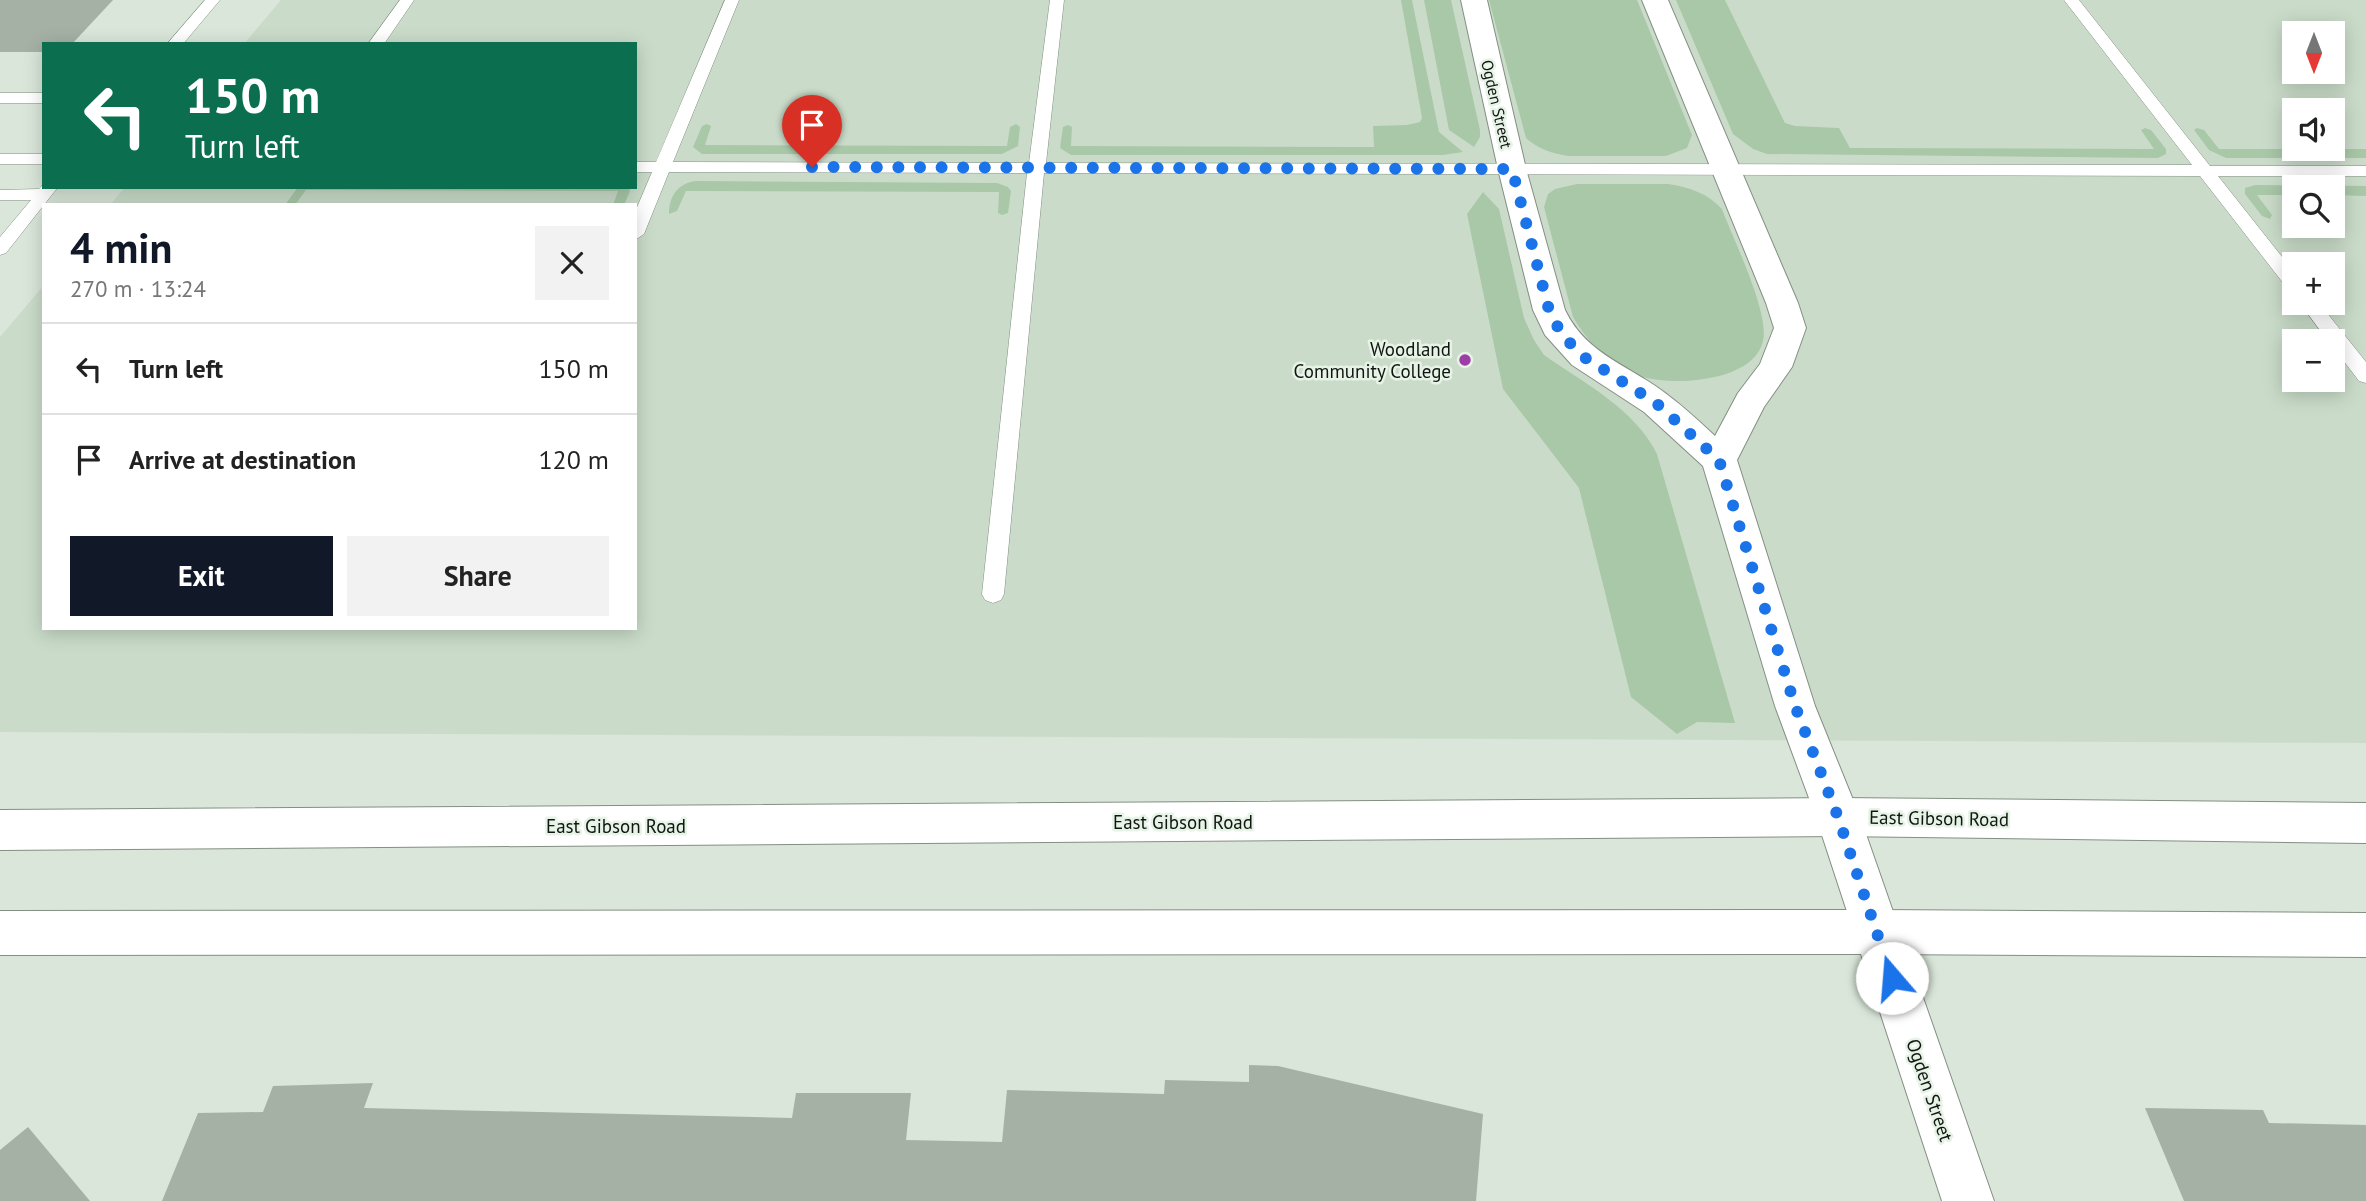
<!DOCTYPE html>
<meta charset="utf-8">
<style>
body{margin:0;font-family:"PT Sans",sans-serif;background:#f2f2f2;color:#222;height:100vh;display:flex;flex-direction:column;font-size:26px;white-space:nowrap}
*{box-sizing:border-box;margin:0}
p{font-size:23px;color:#767676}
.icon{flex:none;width:38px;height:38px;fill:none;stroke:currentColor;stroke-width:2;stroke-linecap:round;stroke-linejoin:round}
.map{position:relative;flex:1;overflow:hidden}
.side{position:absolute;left:42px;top:203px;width:595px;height:427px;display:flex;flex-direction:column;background:#fff;border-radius:0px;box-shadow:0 4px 18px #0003}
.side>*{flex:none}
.top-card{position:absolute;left:42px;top:42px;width:595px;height:147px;border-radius:0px;box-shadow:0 4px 18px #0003;background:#0b6e4f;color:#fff;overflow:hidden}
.needle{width:46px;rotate:180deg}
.controls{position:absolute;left:2282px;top:21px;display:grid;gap:14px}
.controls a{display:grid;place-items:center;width:63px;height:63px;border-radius:0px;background:#fff;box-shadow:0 4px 18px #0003;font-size:35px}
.pin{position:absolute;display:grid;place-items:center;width:60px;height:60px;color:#fff;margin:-72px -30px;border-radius:50% 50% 50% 0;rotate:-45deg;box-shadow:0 0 7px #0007}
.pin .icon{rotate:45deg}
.me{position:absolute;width:77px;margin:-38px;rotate:342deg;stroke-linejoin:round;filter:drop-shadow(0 0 5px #0008)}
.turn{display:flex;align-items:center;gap:24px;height:147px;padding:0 28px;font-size:32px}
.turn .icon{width:91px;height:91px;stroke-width:2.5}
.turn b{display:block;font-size:49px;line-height:60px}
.round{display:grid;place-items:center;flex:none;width:74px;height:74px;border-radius:0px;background:#f2f2f2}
.headline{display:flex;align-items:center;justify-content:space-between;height:119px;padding:0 28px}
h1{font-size:42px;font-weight:600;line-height:52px;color:#111827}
.cta{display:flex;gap:14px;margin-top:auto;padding:14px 28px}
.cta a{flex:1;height:80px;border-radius:0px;background:#111827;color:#fff;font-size:28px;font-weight:600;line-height:80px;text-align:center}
.cta a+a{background:#f2f2f2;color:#222}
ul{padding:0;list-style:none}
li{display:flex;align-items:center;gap:21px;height:91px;padding:0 28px;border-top:2px solid #e0e0e0}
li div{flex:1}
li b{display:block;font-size:26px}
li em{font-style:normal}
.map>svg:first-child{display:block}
</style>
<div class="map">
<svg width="2366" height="1201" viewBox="0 0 2366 1201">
<rect width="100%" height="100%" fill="#d9e6d9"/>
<path fill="#cadcc9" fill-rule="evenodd" d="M 281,0 L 2366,0 L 2366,743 L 0,732 L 0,337 L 44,285 L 44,628 L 635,628 L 635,205 L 110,205 L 125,187 L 635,187 L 635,44 L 244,44 ZM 2294,33 L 2333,33 L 2333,72 L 2294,72 ZM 2294,110 L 2333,110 L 2333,149 L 2294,149 ZM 2294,187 L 2333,187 L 2333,226 L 2294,226 ZM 2294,264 L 2333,264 L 2333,303 L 2294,303 ZM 2294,341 L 2333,341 L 2333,380 L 2294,380 Z"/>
<path fill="#a9c8a8" d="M 1401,0 L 1412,0 L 1439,132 L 1463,152 L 1443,155 L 1071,155 L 1060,148 L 1063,127 L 1068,125 L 1072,127 L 1071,146 L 1374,147 L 1373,126 L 1407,125 L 1420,122 L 1422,118 Z
M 1424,0 L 1451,0 L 1480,130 L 1480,137 L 1474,147 L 1449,130 Z
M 1489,0 L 1637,0 L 1692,135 L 1687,148 L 1666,156 L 1568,156 C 1551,153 1538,149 1526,138 Z
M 1676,0 L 1725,0 L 1785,123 L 1795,126 L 1839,128 L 1850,148 L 2154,149 L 2141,130 L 2145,128 L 2151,130 L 2166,149 L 2166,154 L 2158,158 L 1767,154 L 1753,149 L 1733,134 Z
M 707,124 L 711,126 L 705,145 L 1007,146 L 1010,127 L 1016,124 L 1020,127 L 1018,146 L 1002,154 L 702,154 L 693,147 L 702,126 Z
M 2197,128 L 2204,130 L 2219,149 L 2366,149 L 2366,158 L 2226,158 L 2209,150 L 2194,130 Z
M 696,181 L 997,183 L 1008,187 L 1011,191 L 1008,213 L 1002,215 L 998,213 L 999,192 L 686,191 L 677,211 L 669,214 C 669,196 678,183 696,181 Z
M 1577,184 L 1668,184 C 1689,187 1707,193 1722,209 C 1733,239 1770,313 1763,341 C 1754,382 1673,387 1640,376 C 1611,366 1588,343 1573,317 L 1544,207 L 1548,194 L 1555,189 Z
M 2255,185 L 2366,186 L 2366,196 L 2333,195 L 2333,187 L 2294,187 L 2294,195 L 2257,195 L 2272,215 L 2270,219 L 2262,216 L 2245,194 L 2245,188 Z
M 298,187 L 629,187 L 630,191 L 624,205 L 613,205 L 618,191 L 306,190 L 295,205 L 285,205 Z
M 1483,192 L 1499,209 L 1524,318 L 1534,340 L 1544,355 C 1584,383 1635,409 1657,454 L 1735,723 L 1697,722 L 1677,734 L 1631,697 L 1579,488 L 1503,389 L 1467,214 Z"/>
<path fill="#a5b1a5" d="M 0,0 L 113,0 L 72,44 L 44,44 L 44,52 L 0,52 Z
M 1249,1065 L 1278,1066 L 1483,1114 L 1476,1201 L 162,1201 L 198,1113 L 263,1112 L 273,1086 L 373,1083 L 364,1108 L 792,1118 L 796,1093 L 911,1093 L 906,1140 L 1002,1142 L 1007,1090 L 1164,1094 L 1165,1080 L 1249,1082 Z
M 2145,1108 L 2263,1110 L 2269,1123 L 2366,1125 L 2366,1201 L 2184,1201 Z
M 28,1127 L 90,1201 L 0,1201 L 0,1150 Z"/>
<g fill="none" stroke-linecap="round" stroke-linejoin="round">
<g stroke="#838f83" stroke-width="1">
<path id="service" d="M 205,0 L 220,0 L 183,44 L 167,44 Z
M 400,0 L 414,0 L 384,44 L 368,44 Z
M 725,0 L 739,0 L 673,162 L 1029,163 L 1050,0 L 1064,0 L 1046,163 L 2192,165 L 2064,0 L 2079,0 L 2210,166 L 2366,166 L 2366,176 L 2218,176 L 2294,272 L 2294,290 L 2287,288 L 2200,176 L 1044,173 L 1004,594 L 1001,600 L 993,603 L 985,600 L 982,594 L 1027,173 L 669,172 L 644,234 L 635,240 L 635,212 L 652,172 L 635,172 L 635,162 L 656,162 Z
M 0,93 L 44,93 L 44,103 L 0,103 Z
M 0,154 L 44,154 L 44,164 L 0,164 Z
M 44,183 L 44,187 L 58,187 L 6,253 L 0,255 L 0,237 L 31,200 L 0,200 L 0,190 L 39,189 Z
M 2300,303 L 2319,303 L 2366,362 L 2366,383 L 2359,381 L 2333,347 L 2333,341 L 2328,341 Z"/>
</g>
<g stroke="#838f83" stroke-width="2">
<path id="minor" d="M 1461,0 L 1487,0 L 1526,169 L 1565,310 C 1587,356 1632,366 1669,396 C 1685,408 1700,422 1715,436 L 1738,393 L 1760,364 L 1774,328 L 1766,303 L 1642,0 L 1668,0 L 1798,303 L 1806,328 L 1792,367 L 1764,407 L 1737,460 L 1815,706 L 1860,817 L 1994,1201 L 1942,1201 L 1816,817 L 1775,706 L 1703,466 L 1644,412 L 1572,365 L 1545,335 L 1533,310 L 1498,169 Z"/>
</g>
<g stroke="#838f83" stroke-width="2">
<path id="secondary" d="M 1838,798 L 2366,803 L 2366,843 L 1838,836 L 0,850 L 0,810 Z
M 1877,910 L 2366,913 L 2366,957 L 1877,954 L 0,955 L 0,911 Z"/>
</g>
<use href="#service" fill="#fff" fill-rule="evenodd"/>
<use href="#minor" fill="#fff" fill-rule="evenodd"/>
<use href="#secondary" fill="#fff" fill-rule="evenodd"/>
</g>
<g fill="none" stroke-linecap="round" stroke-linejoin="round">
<path stroke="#1a73e8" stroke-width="12" stroke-dasharray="0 21.6" d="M 812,167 L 1512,169 L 1549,310 L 1562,335 L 1584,357 L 1656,403 L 1719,460 L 1795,706 L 1838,817 L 1892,978"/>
</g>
<circle fill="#9d3ea6" stroke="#e6f3e6" stroke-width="2.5" cx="1465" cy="360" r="7"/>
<g text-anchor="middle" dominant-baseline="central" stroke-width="5" stroke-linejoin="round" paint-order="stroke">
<g font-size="16" fill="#111611" stroke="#e6f3e6">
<text transform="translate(1497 104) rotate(77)">Ogden Street</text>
</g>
<g font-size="19" fill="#111611" stroke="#e6f3e6" text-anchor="end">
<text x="1451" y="349">Woodland<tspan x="1451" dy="22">Community College</tspan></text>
</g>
<g font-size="19" fill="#111611" stroke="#e6f3e6">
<text transform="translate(1939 818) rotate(1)">East Gibson Road</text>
<text x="1183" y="822">East Gibson Road</text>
<text x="616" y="826">East Gibson Road</text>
<text transform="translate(1930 1090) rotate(71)">Ogden Street</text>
</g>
</g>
</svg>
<div class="controls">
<a><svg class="needle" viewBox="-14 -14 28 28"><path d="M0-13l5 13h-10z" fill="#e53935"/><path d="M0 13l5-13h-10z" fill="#767676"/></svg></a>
<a><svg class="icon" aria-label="sound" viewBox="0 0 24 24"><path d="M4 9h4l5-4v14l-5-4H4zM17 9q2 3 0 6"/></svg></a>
<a><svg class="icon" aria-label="search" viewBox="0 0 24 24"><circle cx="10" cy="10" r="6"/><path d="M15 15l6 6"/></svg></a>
<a>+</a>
<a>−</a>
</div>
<div class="pin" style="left:812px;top:167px;background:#d93025"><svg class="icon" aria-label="arrive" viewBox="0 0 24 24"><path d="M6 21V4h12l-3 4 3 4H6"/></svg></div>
<svg class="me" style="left:1892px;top:978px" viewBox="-20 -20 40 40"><circle r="19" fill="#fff"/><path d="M0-13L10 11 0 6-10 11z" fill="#1a73e8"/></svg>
<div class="top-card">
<div class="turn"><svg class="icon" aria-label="left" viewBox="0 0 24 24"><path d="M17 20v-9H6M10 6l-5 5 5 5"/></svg><div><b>150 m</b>Turn left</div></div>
</div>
<section class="side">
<div class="headline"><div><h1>4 min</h1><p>270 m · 13:24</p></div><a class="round"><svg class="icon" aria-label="close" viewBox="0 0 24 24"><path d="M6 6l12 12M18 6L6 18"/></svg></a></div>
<ul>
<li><svg class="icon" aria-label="left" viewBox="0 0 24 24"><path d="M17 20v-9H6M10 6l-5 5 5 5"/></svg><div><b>Turn left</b></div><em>150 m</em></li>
<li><svg class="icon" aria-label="arrive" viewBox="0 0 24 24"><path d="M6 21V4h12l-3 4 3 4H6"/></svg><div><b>Arrive at destination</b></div><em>120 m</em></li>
</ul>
<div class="cta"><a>Exit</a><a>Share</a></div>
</section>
</div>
